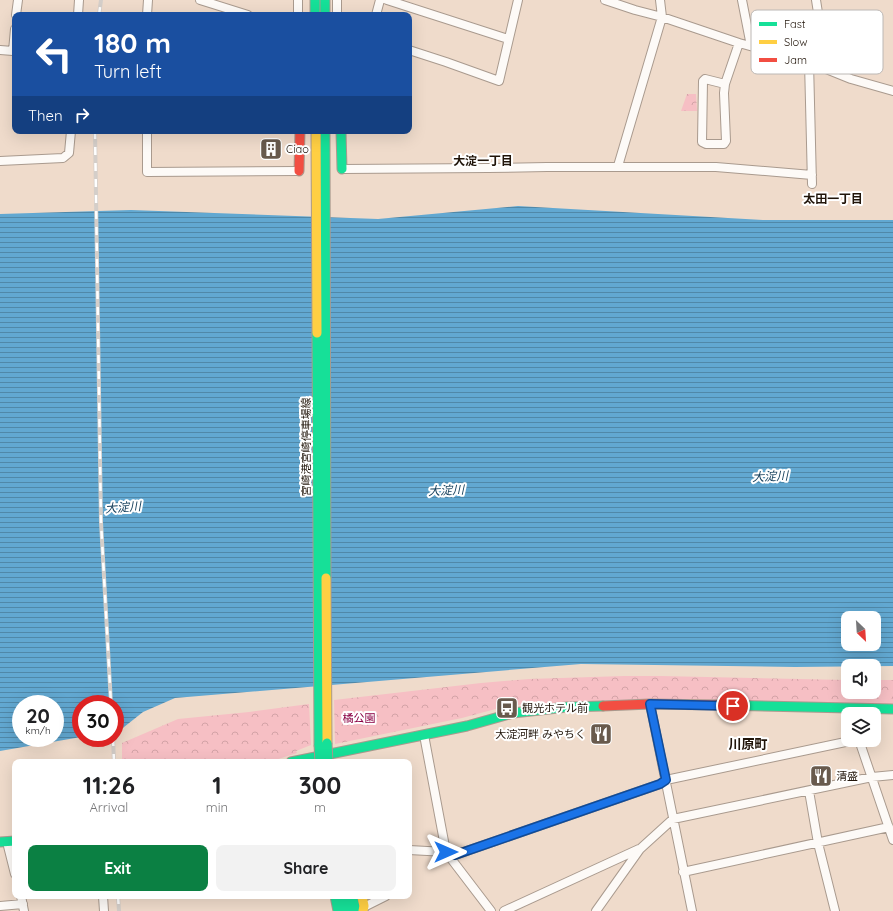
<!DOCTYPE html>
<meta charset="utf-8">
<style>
body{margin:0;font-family:Quicksand,"Noto Sans JP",sans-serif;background:#f2f2f2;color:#202124;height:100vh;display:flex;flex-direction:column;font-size:15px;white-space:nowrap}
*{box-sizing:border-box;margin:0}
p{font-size:13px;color:#757577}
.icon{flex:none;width:22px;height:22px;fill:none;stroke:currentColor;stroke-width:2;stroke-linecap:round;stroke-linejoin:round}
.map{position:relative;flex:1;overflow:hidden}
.side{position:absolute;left:12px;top:759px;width:400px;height:140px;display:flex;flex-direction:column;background:#fff;border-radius:8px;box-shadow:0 4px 16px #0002}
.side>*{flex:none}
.hud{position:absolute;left:12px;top:12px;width:400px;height:122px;border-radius:8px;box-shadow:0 4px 16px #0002;background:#1a4fa0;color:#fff;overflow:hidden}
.needle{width:26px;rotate:155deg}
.buttons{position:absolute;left:841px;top:611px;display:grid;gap:8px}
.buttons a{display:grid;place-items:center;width:40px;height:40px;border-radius:8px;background:#fff;box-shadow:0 4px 16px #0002;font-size:20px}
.speed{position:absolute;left:12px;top:695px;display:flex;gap:8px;font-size:20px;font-weight:700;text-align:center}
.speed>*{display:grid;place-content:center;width:52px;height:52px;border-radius:50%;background:#fff;box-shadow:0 4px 16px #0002;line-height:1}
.speed small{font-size:10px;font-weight:400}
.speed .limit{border:6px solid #d22;background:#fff;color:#111}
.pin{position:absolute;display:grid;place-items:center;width:34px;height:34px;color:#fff;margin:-17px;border:2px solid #fff;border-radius:50%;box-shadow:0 1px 4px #0007}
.me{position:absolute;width:44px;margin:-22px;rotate:90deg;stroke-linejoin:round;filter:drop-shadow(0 0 3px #0008)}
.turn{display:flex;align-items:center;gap:14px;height:84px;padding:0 16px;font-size:18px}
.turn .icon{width:52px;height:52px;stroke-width:2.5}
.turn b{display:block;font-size:28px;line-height:34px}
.then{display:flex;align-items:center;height:38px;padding:0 16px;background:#0003;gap:8px;font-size:15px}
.eta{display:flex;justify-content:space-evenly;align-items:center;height:68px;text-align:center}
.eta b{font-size:24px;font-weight:700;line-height:28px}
.action{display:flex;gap:8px;margin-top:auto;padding:8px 16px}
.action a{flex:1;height:46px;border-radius:8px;background:#0b8043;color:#fff;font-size:16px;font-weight:700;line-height:46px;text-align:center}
.action a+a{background:#f2f2f2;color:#202124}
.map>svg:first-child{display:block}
</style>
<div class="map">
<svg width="893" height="911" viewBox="0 0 893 911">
<defs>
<pattern id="park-crowns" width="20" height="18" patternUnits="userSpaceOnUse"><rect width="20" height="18" fill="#f6bfc4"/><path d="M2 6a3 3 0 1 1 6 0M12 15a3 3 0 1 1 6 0" fill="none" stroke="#d3a3a7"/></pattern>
<pattern id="water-rules" width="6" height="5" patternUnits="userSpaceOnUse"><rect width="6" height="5" fill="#62a8d1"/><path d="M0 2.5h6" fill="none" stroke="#5088a8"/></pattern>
</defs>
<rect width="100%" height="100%" fill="#efdbcb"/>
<path fill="url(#park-crowns)" d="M 687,94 L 696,94 L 697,111 L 681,111 Z
M 624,676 L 661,676 L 848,680 L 848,692 L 874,692 L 874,680 L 893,680 L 893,704 L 528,704 L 507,706 L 462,718 L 335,744 L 334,700 L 481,683 L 529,679 Z
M 309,704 L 311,745 L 296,751 L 297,753 L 269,762 L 122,762 L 122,743 L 178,719 L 249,712 Z"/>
<path fill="url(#water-rules)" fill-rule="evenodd" d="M 518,206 L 763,220 L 893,220 L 893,666 L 795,667 L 581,664 L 175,698 L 143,712 L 119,731 L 115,731 L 115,704 L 81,704 L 81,737 L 0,751 L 0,214 L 131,210 L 378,219 ZM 848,618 L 874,618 L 874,644 L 848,644 ZM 21,704 L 55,704 L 55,738 L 21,738 Z"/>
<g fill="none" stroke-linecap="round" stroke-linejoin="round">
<g stroke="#a99a8e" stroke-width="10">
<path id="street" d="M 200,0 L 248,15
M 387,0 L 508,39
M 605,0 L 635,10 L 662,17 L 739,43 L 809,62 L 851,79 L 893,91
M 742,0 L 751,46
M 816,0 L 821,32 L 824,67
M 16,15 L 18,0
M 78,15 L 79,0
M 147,15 L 148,0
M 298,15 L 298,0
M 337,15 L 337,0
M 376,15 L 380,0
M 0,50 L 13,51 L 15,29
M 409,50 L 446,62 L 499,81 L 518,0
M 809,62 L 812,184
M 725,84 L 705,79 L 703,81 L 702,142 L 706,144 L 724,144 L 726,141 L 724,93 L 725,84 L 739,43
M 147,131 L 147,172 L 299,171
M 0,161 L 63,158 L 69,153 L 71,131
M 618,166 L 662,17 L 660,0
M 342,169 L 488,168 L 547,167 L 716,167 L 812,175
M 650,704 L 692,911
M 424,735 L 446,852 L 491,911
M 859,740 L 893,840
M 809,791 L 818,843 L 835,911
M 7,842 L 15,874
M 409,850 L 446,852 L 455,855 L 660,784 L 666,780 L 855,740
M 683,872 L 889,827
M 21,896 L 24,911
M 103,896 L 104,911
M 0,906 L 23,904
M 364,907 L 386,896
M 504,911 L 639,849
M 596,911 L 640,849 L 673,819 L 872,777 L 893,775"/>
</g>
<g stroke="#a99a8e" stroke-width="11">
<path id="fast" d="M 315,0 L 315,15
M 325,0 L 325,15
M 325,131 L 326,578
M 341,131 L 342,169
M 317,333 L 319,745
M 718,705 L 893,709
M 291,762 L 467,726 L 513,713 L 567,707 L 603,706
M 0,842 L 15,841
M 335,896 L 338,911
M 343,896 L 347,911
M 352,896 L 356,911"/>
</g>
<g stroke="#a99a8e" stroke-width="11">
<path id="slow" d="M 316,131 L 317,333
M 326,578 L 327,743
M 362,896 L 364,906 L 363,911"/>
</g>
<g stroke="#a99a8e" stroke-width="11">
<path id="jam" d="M 299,171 L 300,131
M 603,706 L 650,704 L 718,705"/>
</g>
<use href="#street" stroke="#fdfaf7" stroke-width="8"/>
<use href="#fast" stroke="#16e098" stroke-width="9"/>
<use href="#slow" stroke="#ffcf43" stroke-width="9"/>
<use href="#jam" stroke="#f24e42" stroke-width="9"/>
<g stroke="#d4cec9" stroke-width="4">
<path id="rail" d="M 99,15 L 101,0
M 95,131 L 101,522 L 111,704
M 113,738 L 114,762
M 118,896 L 119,911"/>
</g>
<use href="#rail" stroke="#fff" stroke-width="2.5" stroke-dasharray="8" stroke-linecap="butt"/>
<g stroke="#a99a8e" stroke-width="11" stroke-linecap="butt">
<path id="fast-bridge" d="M 327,743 L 328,762
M 319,745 L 320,762"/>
</g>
<use href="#fast-bridge" stroke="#16e098" stroke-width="9"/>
</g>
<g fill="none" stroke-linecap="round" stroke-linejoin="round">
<g stroke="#114b97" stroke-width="10">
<path id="route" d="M 446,852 L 455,855 L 660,784 L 666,780 L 650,704 L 733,706"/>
</g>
<use href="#route" stroke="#1a73e8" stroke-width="7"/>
</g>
<defs>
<g id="building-square" transform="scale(1.15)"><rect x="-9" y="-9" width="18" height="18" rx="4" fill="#685a4d" stroke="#fff"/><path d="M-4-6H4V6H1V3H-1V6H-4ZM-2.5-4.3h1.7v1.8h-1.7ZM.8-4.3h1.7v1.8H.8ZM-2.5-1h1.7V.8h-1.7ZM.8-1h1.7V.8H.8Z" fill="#fff"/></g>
<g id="bus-square" transform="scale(1.15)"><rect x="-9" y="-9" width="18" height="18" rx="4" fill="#685a4d" stroke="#fff"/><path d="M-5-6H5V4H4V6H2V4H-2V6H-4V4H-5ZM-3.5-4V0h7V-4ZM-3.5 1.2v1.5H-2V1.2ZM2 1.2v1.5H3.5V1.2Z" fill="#fff"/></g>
<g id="restaurant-square" transform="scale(1.15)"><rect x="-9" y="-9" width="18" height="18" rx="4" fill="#685a4d" stroke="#fff"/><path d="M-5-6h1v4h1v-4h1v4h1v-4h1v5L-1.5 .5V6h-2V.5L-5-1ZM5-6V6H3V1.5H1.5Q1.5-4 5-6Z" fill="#fff"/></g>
</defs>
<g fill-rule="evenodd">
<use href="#building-square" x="271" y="149"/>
<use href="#bus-square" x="507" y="708"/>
<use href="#restaurant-square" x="601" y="734"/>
<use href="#restaurant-square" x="821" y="776"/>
</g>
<g text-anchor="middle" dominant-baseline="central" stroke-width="4" stroke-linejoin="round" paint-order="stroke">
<g font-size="11" fill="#201409" stroke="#fff" text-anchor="start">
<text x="286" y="149">Ciao</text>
<text x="522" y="708">観光ホテル前</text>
<text x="586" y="734" text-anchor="end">大淀河畔 みやちく</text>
<text x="836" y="776">清盛</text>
</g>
<g font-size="11" fill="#201409" stroke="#fff">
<text transform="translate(306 447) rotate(-90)">宮崎港宮崎停車場線</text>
</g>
<g font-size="11" fill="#890043" stroke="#fff">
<text x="359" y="718">橘公園</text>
</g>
<g font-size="12" font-weight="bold" fill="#201409" stroke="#fff">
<text x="483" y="160">大淀一丁目</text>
<text x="833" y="198">太田一丁目</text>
</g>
<g font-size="12" font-style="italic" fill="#17415d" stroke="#fff">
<text transform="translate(770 476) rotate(-2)">大淀川</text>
<text transform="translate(446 490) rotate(-2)">大淀川</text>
<text transform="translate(123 507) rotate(-4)">大淀川</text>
</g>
<g font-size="13" font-weight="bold" fill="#201409" stroke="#fff">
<text x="748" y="744">川原町</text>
</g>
</g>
<rect x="751" y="10" width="132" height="64" rx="6" fill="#fff" stroke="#bcb8b5" stroke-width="1"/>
<rect x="759" y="22" width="18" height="4" fill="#16e098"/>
<rect x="759" y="40" width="18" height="4" fill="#ffcf43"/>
<rect x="759" y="58" width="18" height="4" fill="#f24e42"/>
<g font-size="11" fill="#201409">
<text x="784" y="28">Fast</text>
<text x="784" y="46">Slow</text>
<text x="784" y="64">Jam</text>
</g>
</svg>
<div class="buttons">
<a><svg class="needle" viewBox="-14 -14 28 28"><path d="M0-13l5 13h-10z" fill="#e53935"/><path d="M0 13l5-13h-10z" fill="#757577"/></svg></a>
<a><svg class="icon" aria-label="sound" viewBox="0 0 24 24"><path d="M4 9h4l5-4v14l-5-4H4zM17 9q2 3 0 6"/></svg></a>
<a><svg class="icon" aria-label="layers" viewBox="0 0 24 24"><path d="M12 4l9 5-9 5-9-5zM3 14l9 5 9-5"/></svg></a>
</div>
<div class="speed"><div>20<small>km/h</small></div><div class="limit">30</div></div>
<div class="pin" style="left:733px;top:706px;background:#d93025"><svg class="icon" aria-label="arrive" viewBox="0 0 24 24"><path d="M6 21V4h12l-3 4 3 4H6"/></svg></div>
<svg class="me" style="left:446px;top:852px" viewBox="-20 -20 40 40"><path d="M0-17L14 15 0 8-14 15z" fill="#1a73e8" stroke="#fff" stroke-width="4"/></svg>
<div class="hud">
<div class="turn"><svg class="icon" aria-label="left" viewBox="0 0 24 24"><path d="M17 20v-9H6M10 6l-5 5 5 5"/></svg><div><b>180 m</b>Turn left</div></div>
<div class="then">Then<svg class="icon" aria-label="right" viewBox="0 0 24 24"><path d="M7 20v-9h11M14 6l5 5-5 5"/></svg></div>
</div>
<section class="side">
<div class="eta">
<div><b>11:26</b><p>Arrival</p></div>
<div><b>1</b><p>min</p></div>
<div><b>300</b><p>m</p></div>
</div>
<div class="action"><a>Exit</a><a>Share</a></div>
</section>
</div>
